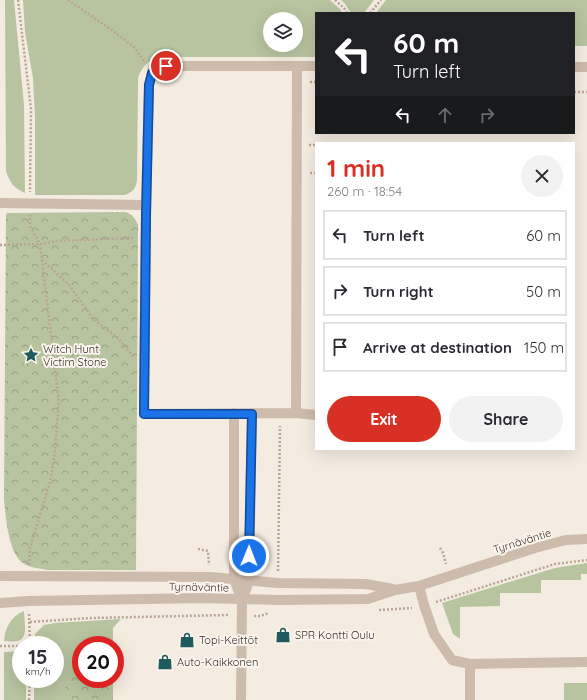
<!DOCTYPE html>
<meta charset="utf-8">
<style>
body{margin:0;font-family:Quicksand,sans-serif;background:#f2f2f3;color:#2b2b33;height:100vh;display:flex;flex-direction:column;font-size:15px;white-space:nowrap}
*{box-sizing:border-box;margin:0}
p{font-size:13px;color:#7c7c81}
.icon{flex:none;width:22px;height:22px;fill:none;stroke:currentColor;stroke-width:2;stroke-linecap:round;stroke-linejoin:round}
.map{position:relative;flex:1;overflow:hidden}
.drawer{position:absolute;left:315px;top:142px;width:260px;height:308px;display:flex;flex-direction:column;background:#fff;border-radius:0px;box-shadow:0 4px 16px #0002}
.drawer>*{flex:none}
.banner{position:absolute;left:315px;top:12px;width:260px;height:122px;border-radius:0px;box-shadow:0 4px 16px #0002;background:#202124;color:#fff;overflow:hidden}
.buttons{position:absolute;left:263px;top:12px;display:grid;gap:8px}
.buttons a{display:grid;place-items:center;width:40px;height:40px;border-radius:50%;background:#fff;box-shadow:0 4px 16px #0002;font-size:20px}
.speed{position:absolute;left:12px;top:636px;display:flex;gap:8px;font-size:20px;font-weight:700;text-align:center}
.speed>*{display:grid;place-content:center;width:52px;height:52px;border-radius:50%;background:#fff;box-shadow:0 4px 16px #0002;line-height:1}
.speed small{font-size:10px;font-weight:400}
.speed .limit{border:6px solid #d22;background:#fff;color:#111}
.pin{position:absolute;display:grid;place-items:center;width:34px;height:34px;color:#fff;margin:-17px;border:2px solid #fff;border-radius:50%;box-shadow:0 1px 4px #0007}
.me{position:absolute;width:44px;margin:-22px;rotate:1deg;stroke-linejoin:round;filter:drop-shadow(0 0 3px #0008)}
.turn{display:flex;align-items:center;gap:14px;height:84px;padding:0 12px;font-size:18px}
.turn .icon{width:52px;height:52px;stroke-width:2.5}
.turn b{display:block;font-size:28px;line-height:34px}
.lanes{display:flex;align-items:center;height:38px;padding:0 12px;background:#0003;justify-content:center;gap:20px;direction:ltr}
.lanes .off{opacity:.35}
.round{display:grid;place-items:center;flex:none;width:42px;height:42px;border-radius:21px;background:#f2f2f3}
.head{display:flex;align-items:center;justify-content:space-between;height:68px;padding:0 12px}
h1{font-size:24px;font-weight:700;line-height:30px;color:#d93025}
.action{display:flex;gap:8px;margin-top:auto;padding:8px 12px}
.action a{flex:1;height:46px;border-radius:24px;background:#d93025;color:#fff;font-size:16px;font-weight:700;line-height:46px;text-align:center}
.action a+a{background:#f2f2f3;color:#2b2b33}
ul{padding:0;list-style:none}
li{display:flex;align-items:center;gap:12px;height:50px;margin:0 8px 6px;padding:0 4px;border:2px solid #e1e1e2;border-radius:0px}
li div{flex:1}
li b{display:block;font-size:15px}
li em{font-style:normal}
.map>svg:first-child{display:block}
</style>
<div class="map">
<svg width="587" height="700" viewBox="0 0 587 700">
<defs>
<pattern id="forest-crowns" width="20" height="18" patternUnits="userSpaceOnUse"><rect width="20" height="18" fill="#b8c4a0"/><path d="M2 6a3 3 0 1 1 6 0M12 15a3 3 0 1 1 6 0" fill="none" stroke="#97a083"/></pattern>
</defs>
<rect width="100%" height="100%" fill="#f4ebe1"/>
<path fill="#b8c4a0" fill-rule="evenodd" d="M 5,0 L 14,0 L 24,105 L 25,193 C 14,188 10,183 6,171 Z
M 23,0 L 330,0 L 340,9 L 342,13 L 316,13 L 316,57 L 159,57 C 148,60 142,67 138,78 L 137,180 C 136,188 133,192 125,195 L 35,195 L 35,118 L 33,78 L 25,32 ZM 270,19 L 296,19 L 296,45 L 270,45 Z
M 341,0 L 374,0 L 364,13 L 351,13 L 345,4 Z
M 386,0 L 587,0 L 587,46 L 574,46 L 574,13 L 376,13 Z
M 587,563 L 587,574 L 581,574 L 581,580 L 541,580 L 541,593 L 500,593 L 500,606 L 460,607 L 460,639 L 453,634 L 442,603 L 519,579 L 555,568 Z
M 24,611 C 24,620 29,640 17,641 C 13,642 8,641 4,641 C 5,628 11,616 24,611 Z
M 121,619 L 113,628 L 113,645 L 81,645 L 81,679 L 112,700 L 34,700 L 34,679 L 55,679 L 55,645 L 34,645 L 35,634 L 44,625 L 55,623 Z
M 21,651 L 21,679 L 26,679 L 26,700 L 4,700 L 4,652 Z
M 564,683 L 587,683 L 587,700 L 564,700 Z"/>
<path fill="url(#forest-crowns)" d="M 126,212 C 133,215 135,218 138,225 L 136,570 L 47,570 C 39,568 30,568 23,563 C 8,553 6,517 4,500 L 6,215 L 7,213 Z
M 81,653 L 81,679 L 113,679 L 113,700 L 62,700 L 71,667 Z"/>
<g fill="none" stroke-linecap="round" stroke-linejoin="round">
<path stroke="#b9a596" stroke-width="2.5" stroke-dasharray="2 2" stroke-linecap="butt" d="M 18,0 L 31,109 L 30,192
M 68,0 L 112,30 L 134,47 L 145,63
M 335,0 L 344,8 L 347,13
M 370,13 L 381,0
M 311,83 L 311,82 L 316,82
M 574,92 L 587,92
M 309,145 L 316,145
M 310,173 L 316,173
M 0,245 L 40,244 L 56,241 L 133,238
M 42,260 L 69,285 L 94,320 L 118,338 L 132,355
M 440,548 L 443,553 L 446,564
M 198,549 L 208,551 L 209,565
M 29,565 L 30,548 L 50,482 L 54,460 L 59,402 L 40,244 L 30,226 L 30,215
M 278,571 L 280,426
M 436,602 L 555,564 L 587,560
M 379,610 L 412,608
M 29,614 L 30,645
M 254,616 L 260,616 L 269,613
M 30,622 L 91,618 L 229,615
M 0,646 L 21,646
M 29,700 L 30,679"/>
<path stroke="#cdbbac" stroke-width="10" d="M 316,66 L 165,66 L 152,73 L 149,85 L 146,205 L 144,414 L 296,413 L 316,415
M 574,67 L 587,67
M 0,203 L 146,205
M 234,413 L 234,579 L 242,600
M 296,413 L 297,66
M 0,576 L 210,577 L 278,583 L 366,584 L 393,589
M 419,586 L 424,605 L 434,634 L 452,660 L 470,664 L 587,662
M 0,603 L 28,601 L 204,598 L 278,600 L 368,599 L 395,590 L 419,586 L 535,548 L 566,540 L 587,539
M 470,664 L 470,700
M 241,700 L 242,600 L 249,581 L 252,414"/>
</g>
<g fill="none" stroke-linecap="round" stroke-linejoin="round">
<g stroke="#114b97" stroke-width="10">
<path id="route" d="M 166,66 L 152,73 L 149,85 L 146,216 L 144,414 L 252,414 L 249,556"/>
</g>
<use href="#route" stroke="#1a73e8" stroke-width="7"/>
</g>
<defs>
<g id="sight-bare" transform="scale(1.2)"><path d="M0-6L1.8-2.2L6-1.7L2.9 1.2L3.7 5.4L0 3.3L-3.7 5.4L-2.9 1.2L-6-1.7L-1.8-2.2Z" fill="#1f5a5e" stroke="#fbf5ee" stroke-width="2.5" paint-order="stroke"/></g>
<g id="shop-bare" transform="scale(1.2)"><path d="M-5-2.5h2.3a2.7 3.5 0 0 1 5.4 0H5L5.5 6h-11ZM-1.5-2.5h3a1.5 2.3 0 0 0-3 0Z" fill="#1f5a5e" stroke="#fbf5ee" stroke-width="2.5" paint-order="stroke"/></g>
</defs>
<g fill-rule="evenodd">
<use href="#sight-bare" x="31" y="355"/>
<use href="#shop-bare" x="283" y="635"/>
<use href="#shop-bare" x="187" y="640"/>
<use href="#shop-bare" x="165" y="662"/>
</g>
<g text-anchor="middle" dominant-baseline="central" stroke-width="4" stroke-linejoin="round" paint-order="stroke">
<g font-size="11" fill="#3b302b" stroke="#fbf5ee" text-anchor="start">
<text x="43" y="349">Witch Hunt<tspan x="43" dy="13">Victim Stone</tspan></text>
<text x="295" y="635">SPR Kontti Oulu</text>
<text x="199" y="640">Topi-Keittöt</text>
<text x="177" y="662">Auto-Kaikkonen</text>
</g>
<g font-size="11" fill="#3b302b" stroke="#fbf5ee">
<text transform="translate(522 541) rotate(-17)">Tyrnäväntie</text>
<text transform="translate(199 587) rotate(1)">Tyrnäväntie</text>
</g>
</g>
</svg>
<div class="buttons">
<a><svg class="icon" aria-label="layers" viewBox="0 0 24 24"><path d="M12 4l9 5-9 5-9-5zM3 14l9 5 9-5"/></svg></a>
</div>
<div class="speed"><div>15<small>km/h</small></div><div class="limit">20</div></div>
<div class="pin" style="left:166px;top:66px;background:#d93025"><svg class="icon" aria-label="arrive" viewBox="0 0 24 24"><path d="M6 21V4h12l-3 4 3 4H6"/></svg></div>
<svg class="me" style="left:249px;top:556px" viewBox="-20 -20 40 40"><circle r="17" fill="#1a73e8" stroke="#fff" stroke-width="3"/><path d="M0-11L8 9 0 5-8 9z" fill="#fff"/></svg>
<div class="banner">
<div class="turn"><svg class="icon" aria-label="left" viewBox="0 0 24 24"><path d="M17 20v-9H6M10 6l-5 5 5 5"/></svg><div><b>60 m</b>Turn left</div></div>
<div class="lanes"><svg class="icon" aria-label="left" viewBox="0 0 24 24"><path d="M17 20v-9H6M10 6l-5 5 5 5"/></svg><svg class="icon off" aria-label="ahead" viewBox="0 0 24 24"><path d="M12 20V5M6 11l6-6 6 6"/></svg><svg class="icon off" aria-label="right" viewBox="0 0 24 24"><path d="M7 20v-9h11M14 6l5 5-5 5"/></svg></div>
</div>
<section class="drawer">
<div class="head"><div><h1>1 min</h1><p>260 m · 18:54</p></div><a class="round"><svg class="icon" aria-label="close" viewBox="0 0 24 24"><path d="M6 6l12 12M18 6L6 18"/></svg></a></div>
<ul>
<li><svg class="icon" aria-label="left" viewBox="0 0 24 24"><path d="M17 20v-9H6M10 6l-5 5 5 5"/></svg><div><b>Turn left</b></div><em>60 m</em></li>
<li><svg class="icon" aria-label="right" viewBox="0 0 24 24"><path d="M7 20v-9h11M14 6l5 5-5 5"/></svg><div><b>Turn right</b></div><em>50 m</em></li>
<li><svg class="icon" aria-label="arrive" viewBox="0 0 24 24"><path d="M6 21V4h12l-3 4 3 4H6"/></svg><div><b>Arrive at destination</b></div><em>150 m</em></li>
</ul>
<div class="action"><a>Exit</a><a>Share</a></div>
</section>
</div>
